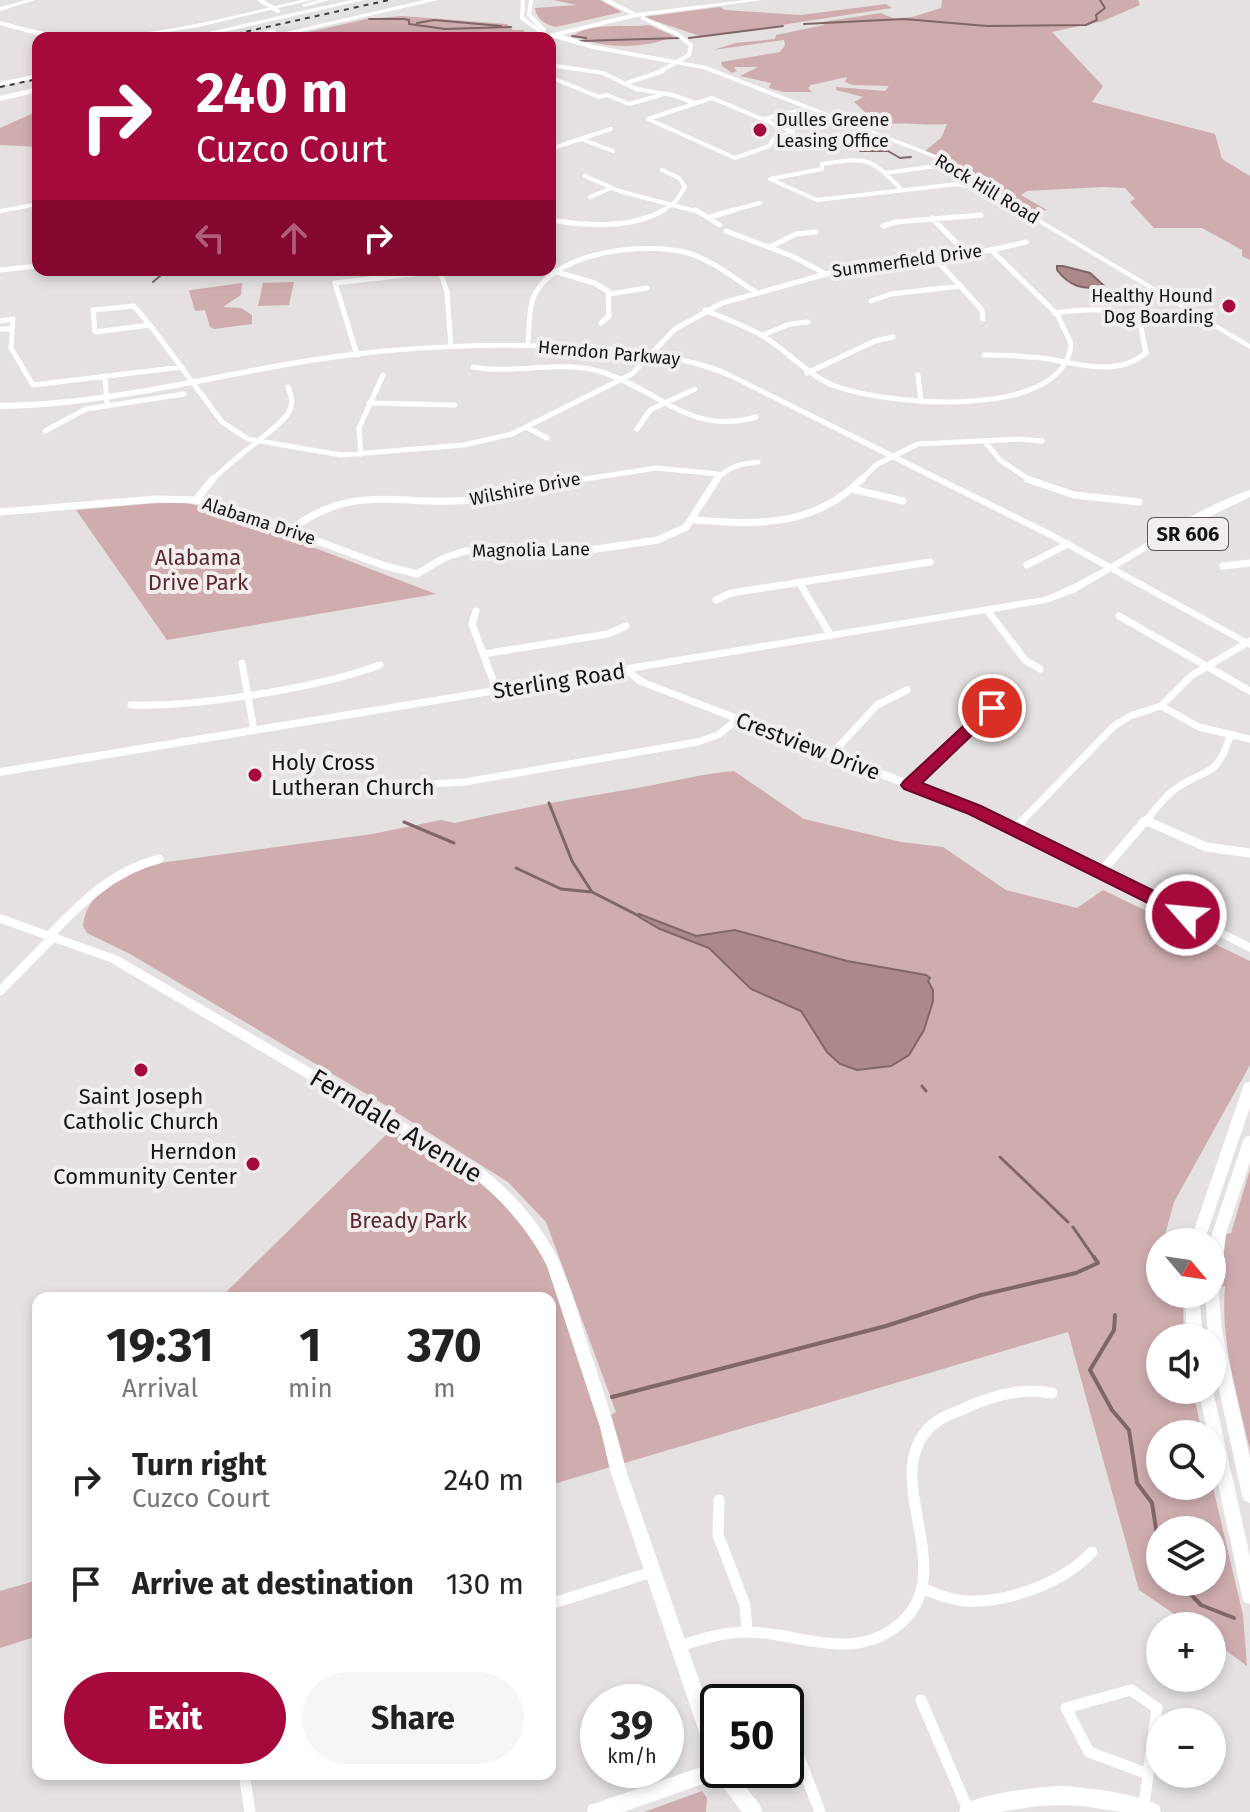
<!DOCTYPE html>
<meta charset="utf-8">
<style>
body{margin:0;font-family:"Fira Sans",sans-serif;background:#f6f6f6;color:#222;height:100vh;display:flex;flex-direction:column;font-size:30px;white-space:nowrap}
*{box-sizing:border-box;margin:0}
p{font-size:26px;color:#767676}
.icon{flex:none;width:44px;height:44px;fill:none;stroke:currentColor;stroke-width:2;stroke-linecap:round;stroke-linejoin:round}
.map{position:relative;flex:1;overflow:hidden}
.details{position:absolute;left:32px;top:1292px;width:524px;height:488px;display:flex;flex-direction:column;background:#fff;border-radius:16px;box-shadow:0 4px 12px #0003}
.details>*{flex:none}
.top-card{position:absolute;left:32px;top:32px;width:524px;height:244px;border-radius:16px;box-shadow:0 4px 12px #0003;background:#a50a3a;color:#fff;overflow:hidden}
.needle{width:52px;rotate:119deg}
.fabs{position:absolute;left:1146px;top:1228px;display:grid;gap:16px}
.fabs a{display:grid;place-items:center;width:80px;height:80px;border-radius:50%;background:#fff;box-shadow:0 4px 12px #0003;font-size:40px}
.speed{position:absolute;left:580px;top:1684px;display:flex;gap:16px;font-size:40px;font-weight:700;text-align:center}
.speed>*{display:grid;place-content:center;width:104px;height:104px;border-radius:50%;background:#fff;box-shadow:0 4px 12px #0003;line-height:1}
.speed small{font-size:20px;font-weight:400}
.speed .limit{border:4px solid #111;border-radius:12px;background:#fff;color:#111}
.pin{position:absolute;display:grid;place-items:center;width:68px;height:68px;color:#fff;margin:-34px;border:4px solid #fff;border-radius:50%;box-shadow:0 2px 8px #0007}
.me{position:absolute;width:88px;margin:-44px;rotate:297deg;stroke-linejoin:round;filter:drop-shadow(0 0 6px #0008)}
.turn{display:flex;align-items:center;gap:28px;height:168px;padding:0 32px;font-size:36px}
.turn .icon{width:104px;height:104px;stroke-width:2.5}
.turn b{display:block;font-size:56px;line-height:68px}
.lanes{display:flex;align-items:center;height:76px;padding:0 32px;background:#0003;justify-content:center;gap:40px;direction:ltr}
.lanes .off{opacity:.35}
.eta{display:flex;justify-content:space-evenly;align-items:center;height:136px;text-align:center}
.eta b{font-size:48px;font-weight:700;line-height:56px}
.action{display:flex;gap:16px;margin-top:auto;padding:16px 32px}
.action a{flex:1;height:92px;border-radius:48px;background:#a50a3a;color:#fff;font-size:32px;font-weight:700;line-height:92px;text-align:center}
.action a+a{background:#f6f6f6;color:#222}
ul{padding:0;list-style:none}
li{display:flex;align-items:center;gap:24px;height:104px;padding:0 32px}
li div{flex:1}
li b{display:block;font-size:30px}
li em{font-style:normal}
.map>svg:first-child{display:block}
</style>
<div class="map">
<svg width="1250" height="1812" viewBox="0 0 1250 1812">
<rect width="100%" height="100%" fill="#e5e1e1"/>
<path fill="#cfadaf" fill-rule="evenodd" d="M 553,0 L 600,0 L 622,12 L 556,27 C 546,25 536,19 535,8 L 577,5 Z
M 942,0 L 1138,0 L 1140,5 L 1103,21 L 1052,32 L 1103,86 L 1092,102 L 1215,134 L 1222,159 L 1250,176 L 1250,260 L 1242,256 L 1242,250 L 1202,228 L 1154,228 L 1130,202 L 1135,199 L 1125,188 L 1102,187 L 1027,191 L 1021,195 L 1047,210 L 1027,213 L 968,170 L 925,151 L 941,138 L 947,124 C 932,126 897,122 890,124 L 892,128 C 880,128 869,125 859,119 L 865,112 L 854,102 L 863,97 L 836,90 L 836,87 L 885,91 L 889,86 L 853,85 L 845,82 L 847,77 L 811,85 L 808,88 L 812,92 L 783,92 L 769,88 L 771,83 L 740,76 L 758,67 L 734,67 L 737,71 L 732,73 L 722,66 L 721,62 L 780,52 L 785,45 L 784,40 L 713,50 L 736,43 L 775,39 L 776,35 L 824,25 L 822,22 L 881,13 L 895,19 L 912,17 L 941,8 Z
M 886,4 L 892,8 L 703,37 L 643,17 L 720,7 L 725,10 L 801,15 Z
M 402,16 L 507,24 L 513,30 L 523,30 L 529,36 L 438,38 L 407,34 L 353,38 L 283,38 L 366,19 Z
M 649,25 L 674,36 C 647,49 600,50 574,35 C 591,22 627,28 649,25 Z
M 38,111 L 38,147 L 0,145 L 0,128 Z
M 294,282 L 289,305 L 258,306 L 263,283 Z
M 242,283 L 241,295 L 223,307 L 241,308 L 252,315 L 252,324 L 214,329 L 210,327 L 205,310 L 195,311 L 189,291 L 191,290 Z
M 158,503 L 187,503 L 218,511 L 436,594 L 167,640 L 76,510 Z
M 734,771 L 804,819 L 901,842 L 943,847 L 1006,890 L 1077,908 L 1103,890 L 1250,961 L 1250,1065 L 1174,1202 L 1163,1242 L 1160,1242 L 1160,1294 L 1195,1294 L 1183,1298 L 1184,1338 L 1160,1338 L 1160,1390 L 1193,1390 L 1202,1434 L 1160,1434 L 1160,1486 L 1212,1486 L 1212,1483 L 1243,1615 L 1247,1666 L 1212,1640 L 1212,1626 L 1192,1626 L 1139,1590 L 1068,1332 L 550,1485 L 550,1298 L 220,1298 L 397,1124 L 477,1172 L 534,1230 L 606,1418 L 616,1412 L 546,1222 L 508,1182 L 375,1099 L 130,954 L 87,933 L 83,926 C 87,890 121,876 152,864 L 372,834 L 441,820 L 455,823 C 516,809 576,798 637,788 C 670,782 701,774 734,771 ZM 1160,1530 L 1212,1530 L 1212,1582 L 1160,1582 Z
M 1250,1169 L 1250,1451 C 1238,1396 1220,1342 1225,1286 L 1212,1289 L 1212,1242 L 1201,1242 L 1231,1233 Z
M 38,1580 L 38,1636 L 0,1648 L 0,1591 Z
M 702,1791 L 707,1798 L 706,1812 L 644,1812 Z"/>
<path fill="#ad888a" stroke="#806667" stroke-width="2" d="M 1063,266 L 1090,273 L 1103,285 C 1084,292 1068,285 1057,270 L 1057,266 Z
M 639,914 L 696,936 L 735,930 L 847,961 L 926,975 L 930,978 L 928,981 L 933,990 L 933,1001 L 924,1030 L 909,1055 L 891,1066 L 857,1070 L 840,1064 L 827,1052 L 801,1011 L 751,989 L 709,948 L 660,929 L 639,917 Z"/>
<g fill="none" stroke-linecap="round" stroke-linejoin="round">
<path stroke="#806667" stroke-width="2" d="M 369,19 L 404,19 L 409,20 L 409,24 L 445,29 L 511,27
M 417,23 L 434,20 L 501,26
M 804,24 L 904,19 L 987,26 L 1086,25 L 1097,20 L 1096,15 L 1105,8 L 1100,0
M 572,36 L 586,38
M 689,38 L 783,26
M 580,41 L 679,38
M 860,151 L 888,151 L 900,158 L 911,157
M 153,282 L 167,270"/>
<path stroke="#806667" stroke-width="3" d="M 549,803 L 572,861 L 592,892 L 639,916
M 404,822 L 454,843
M 516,868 L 561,889 L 592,892
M 922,1086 L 926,1091
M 1000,1157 L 1068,1222
M 1073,1227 L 1095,1259"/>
<path stroke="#806667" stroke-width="4" d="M 1115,1315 L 1114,1330 L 1090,1370 L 1112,1410 L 1129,1430 L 1137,1483 L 1152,1503 L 1160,1554
M 612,1397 L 886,1326 L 981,1295 L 1076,1273 L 1098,1263 L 1094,1257
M 1179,1582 L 1201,1605 L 1234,1618"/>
<path stroke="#fff" stroke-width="4" d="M 260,0 L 278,11
M 523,0 L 522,18 L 545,35
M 531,0 L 529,15 L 544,30
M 606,0 L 636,15
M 643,18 L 677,34 L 691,45 L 689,55 L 659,72
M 390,37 L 422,38
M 550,65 L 603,73 L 636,89 L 673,95 L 695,103
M 550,77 L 599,97 L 607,95 L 629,104 L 661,95
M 627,83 L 663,71
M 712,98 L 793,132 L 774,139 L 769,146 L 735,158 L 648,119 Z
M 764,119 L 810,108
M 581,139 L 613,151
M 550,149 L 611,129
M 885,173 L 951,164
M 585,176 L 619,191 L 699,212
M 902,190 C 870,157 867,157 822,164 L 822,169 L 770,179 L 817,200 L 958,184 L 966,186
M 590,197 L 611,188
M 661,212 L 676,201 L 685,187 L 679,178 L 662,170
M 727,212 L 760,203"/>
<path stroke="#fff" stroke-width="5" d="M 696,210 L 720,225
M 710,217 L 734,210
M 932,218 L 966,253
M 550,220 C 588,226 630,229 664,210
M 883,226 L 896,222 L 981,215
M 726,231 L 792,256 L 824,273
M 770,247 L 796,234 L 816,232
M 934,257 L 982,310 L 983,319
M 0,270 L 38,266
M 554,271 L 594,283 L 608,291 L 609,316 L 601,323
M 610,294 L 647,288
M 871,301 L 891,294 L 961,286
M 134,306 L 150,325 L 95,332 L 93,310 Z
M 705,310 C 725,319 747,326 766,338 C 788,352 806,373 830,384 C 879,405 1067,423 1071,343 L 1057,314 L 991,250
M 0,321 L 13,319 L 11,348 L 33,385 L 182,367
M 150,325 L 222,422 L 248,439 L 341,455 L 464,445 L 512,434 L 632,374 L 675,329 L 722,303 L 848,268 L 991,250 L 1026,242
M 0,329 L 12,329
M 763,335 L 790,324 L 808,322
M 528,341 C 530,326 528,306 536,292 C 560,250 650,241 691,254 C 715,262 735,279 756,292
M 357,355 L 335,283 L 440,271 L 447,292 L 451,347
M 984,355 C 1003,355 1023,356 1042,358 C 1078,363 1115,378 1146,353 L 1141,327 C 1117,304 1085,309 1054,313
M 473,367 C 515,375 560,359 602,372 C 659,390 690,436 756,417
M 807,373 L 875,341 L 893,337
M 918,375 L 921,401
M 105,377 L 107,404
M 369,403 L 455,405
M 526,427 L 547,438
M 637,429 L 650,410 L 695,389
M 45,431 L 86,409 L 184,394
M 985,442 L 1000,460 L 1031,481
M 361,454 L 359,428 L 383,375
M 212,481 C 229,460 280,428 289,412 C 294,403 291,396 288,387
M 573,481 L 656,468 L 718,474
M 715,481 C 728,467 739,464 758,462
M 860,481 L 876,465 L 918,444 L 1021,439 L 1042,441"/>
<path stroke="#fff" stroke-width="7" d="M 1027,479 L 1074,495 L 1139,502
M 852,489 L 903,501
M 196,500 L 213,479
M 0,512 L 156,499 L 196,500 L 224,506 L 382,565 L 417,574 L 444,558 L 465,551 L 575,552 L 658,540 L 686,527 L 717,479
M 695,520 C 759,525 814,527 862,479
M 290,530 C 355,481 401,507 473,500 C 510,496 546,487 582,479
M 1027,565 L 1068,544
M 1223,566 L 1250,563
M 799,582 L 831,636
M 716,600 L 731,593 L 930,562
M 987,610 L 1025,660 L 1040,669
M 476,611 L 472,624 L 497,691
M 1119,616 L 1250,691
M 483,654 L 608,634 L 626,626
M 242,663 L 254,730
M 131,705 C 198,707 317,688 380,665
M 1161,706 L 1199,727 L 1250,739
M 831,755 L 877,705 L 907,690
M 407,785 L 465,782 L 697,742 L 718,735 L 738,719
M 910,785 L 982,714 L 1006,704
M 1146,821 L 1152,823
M 1020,823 L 1114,726 L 1130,716 L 1161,706 L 1191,676 L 1250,641
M 1144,823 C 1153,813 1163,798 1174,790 C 1208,765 1215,782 1231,734"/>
<path stroke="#fff" stroke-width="9" d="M 1147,821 L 1206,847 L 1250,853
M 1015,829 L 1022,821
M 1101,872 L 1145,821
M 49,936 C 82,902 112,871 159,859
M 0,991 L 53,937"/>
<path stroke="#fff" stroke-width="11" d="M 719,1500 L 718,1535 L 745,1605 L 747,1632
M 923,1589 C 937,1594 951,1600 965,1601 C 1008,1603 1063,1583 1092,1552
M 550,1604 L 652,1572
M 679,1646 C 702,1639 726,1631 751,1632 C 800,1634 848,1660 893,1629 C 970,1577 870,1472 936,1422 C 943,1416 955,1413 963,1409 C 991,1396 1022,1387 1052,1393
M 921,1700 L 969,1812
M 795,1746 L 820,1812
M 244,1774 L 250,1812
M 1143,1812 L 1157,1708 L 1131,1690 L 1066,1708 L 1089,1752 L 1148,1774"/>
<path fill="#fff" fill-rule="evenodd" d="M 26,0 L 35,0 L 0,11 L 0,7 Z
M 302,0 L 312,0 L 194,28 L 127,38 L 61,38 L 37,35 L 0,25 L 0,21 C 26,28 51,35 78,36 C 154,38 228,17 302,0 Z
M 319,0 L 329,0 L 304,7 L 301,5 Z
M 745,0 L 762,0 L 636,17 L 562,35 L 594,45 L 706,66 L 936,155 L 963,168 L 1011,202 L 1250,344 L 1250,349 L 1007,204 L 959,170 L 932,157 L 703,69 L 593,49 L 551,37 L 549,34 L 636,13 Z
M 38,202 L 38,206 L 0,213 L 0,209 Z
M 481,343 C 560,343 644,343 720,368 L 1052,532 L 1250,641 L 1250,648 L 1046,536 L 730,378 C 681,357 629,353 576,350 C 480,344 382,350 287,367 C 190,384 99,407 0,409 L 0,403 C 97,402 190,379 285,362 C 350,350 415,345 481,343 Z
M 627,667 L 646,680 L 979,807 L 1250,943 L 1250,952 L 971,813 L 638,684 L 622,670 Z
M 0,914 L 118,956 L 482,1168 C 515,1194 542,1225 560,1263 C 572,1289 579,1318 588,1345 C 602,1387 616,1427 626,1470 L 718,1735 L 718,1770 L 732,1770 L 760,1805 L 762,1812 L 742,1812 L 717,1779 L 623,1812 L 587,1812 L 589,1805 L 596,1803 L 710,1764 L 610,1470 L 600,1427 L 547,1266 C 529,1230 503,1201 472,1176 L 110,962 L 0,923 Z
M 1250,1082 L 1250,1107 L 1204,1242 L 1190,1242 L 1243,1087 L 1245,1083 Z
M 1250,1136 L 1250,1162 L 1226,1234 L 1219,1294 L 1222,1331 L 1250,1459 L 1250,1503 L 1244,1500 L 1242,1495 L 1212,1357 L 1212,1338 L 1208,1338 L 1205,1294 L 1212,1294 L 1212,1234 L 1243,1141 L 1245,1137 Z
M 1185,1294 L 1199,1294 L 1203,1338 L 1187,1338 Z
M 1212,1386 L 1250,1557 L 1250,1604 L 1244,1602 L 1242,1596 L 1212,1455 L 1212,1434 L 1208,1434 L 1198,1390 L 1212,1390 Z
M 1060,1786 C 1094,1788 1127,1792 1159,1805 L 1161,1812 L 1121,1812 L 1083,1806 L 1060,1805 L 1037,1806 L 1000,1812 L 959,1812 L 961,1805 C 993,1792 1027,1788 1060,1786 Z"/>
<path fill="#fff" fill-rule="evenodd" d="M 1250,490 L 1250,497 L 1174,534 L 1074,593 L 1046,603 L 0,776 L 0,768 L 1044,597 C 1116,570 1176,515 1250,490 Z"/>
<path fill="#fff" fill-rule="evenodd" d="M 351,0 L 365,0 L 197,38 L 182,38 Z
M 424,0 L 438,0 L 274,38 L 260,38 Z
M 274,29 L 277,33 L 254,38 L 240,38 Z
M 38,74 L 38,78 L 0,86 L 0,82 Z
M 38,87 L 38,92 L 0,101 L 0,96 Z"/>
<path stroke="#3c3b3b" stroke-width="2" stroke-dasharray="5 5" stroke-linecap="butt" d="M 217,38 L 389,0
M 0,87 L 38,79"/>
</g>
<path fill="#a50a3a" stroke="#6b0626" stroke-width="2" d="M 992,703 L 997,705 L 997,711 L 922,783 L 981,806 L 1193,910 L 1195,915 L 1193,919 L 1180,919 L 969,814 L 904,789 L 901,785 L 904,781 L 986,705 Z"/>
<g fill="#a50a3a" stroke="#f3eeee" stroke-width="3">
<circle cx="760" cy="130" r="8"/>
<circle cx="1229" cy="306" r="8"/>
<circle cx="255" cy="775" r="8"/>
<circle cx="141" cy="1070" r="8"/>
<circle cx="253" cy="1164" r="8"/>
</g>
<g text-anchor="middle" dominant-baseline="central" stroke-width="8" stroke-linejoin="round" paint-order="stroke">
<g font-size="18" fill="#161515" stroke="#f3eeee" text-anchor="start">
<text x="776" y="120">Dulles Greene<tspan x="776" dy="21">Leasing Office</tspan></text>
<text x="1213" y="296" text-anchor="end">Healthy Hound<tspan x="1213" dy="21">Dog Boarding</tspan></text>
</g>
<g font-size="18" fill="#161515" stroke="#f3eeee">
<text transform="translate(987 189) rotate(31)">Rock Hill Road</text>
<text transform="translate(907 261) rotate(-8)">Summerfield Drive</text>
<text transform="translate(609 353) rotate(5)">Herndon Parkway</text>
<text transform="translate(525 489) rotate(-11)">Wilshire Drive</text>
<text transform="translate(259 521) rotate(18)">Alabama Drive</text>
<text transform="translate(531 550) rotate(-1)">Magnolia Lane</text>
</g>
<rect fill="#f3eeee" stroke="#585656" stroke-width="2" x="1148" y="518" width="80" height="32" rx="6"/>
<g font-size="20" font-weight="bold" fill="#161515">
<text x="1188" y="534">SR 606</text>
</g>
<g font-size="22" fill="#5d2930" stroke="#f3eeee">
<text x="198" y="557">Alabama<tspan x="198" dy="25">Drive Park</tspan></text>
<text x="408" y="1220">Bready Park</text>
</g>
<g font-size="22" fill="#161515" stroke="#f3eeee">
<text transform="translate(559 681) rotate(-9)">Sterling Road</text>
<text transform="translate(808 746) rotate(21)">Crestview Drive</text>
</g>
<g font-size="22" fill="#161515" stroke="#f3eeee" text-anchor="start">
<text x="271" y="762">Holy Cross<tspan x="271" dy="25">Lutheran Church</tspan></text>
<text x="141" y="1096" text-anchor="middle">Saint Joseph<tspan x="141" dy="25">Catholic Church</tspan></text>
<text x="237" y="1151" text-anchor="end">Herndon<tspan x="237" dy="25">Community Center</tspan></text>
</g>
<g font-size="26" fill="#161515" stroke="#f3eeee">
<text transform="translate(396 1126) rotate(31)">Ferndale Avenue</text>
</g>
</g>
</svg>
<div class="fabs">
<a><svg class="needle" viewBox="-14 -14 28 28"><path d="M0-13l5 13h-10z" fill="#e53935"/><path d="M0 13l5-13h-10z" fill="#767676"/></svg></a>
<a><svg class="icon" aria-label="sound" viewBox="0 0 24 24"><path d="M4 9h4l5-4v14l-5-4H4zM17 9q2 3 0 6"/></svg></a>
<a><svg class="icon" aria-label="search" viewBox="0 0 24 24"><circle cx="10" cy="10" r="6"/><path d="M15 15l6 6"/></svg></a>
<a><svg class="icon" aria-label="layers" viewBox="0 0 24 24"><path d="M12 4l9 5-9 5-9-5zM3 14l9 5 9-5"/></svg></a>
<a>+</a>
<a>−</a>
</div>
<div class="speed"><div>39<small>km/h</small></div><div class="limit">50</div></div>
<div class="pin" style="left:992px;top:708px;background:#d93025"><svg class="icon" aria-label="arrive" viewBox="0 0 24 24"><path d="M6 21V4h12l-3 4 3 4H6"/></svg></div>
<svg class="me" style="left:1186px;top:915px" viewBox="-20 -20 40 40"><circle r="17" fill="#a50a3a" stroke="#fff" stroke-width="3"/><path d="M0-11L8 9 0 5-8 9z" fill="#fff"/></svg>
<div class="top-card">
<div class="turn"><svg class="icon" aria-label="right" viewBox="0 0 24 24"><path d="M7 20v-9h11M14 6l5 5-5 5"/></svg><div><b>240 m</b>Cuzco Court</div></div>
<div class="lanes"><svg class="icon off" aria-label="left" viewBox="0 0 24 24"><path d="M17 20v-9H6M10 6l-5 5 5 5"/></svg><svg class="icon off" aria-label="ahead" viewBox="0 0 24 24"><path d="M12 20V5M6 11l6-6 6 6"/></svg><svg class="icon" aria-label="right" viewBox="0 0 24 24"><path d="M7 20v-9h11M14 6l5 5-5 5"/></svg></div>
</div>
<section class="details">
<div class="eta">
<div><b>19:31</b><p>Arrival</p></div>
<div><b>1</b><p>min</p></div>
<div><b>370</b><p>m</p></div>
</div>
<ul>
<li><svg class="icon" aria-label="right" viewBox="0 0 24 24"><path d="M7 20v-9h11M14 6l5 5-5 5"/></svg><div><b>Turn right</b><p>Cuzco Court</p></div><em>240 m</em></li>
<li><svg class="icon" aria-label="arrive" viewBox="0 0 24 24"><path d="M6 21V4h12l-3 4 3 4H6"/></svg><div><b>Arrive at destination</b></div><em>130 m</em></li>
</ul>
<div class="action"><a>Exit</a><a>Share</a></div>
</section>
</div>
